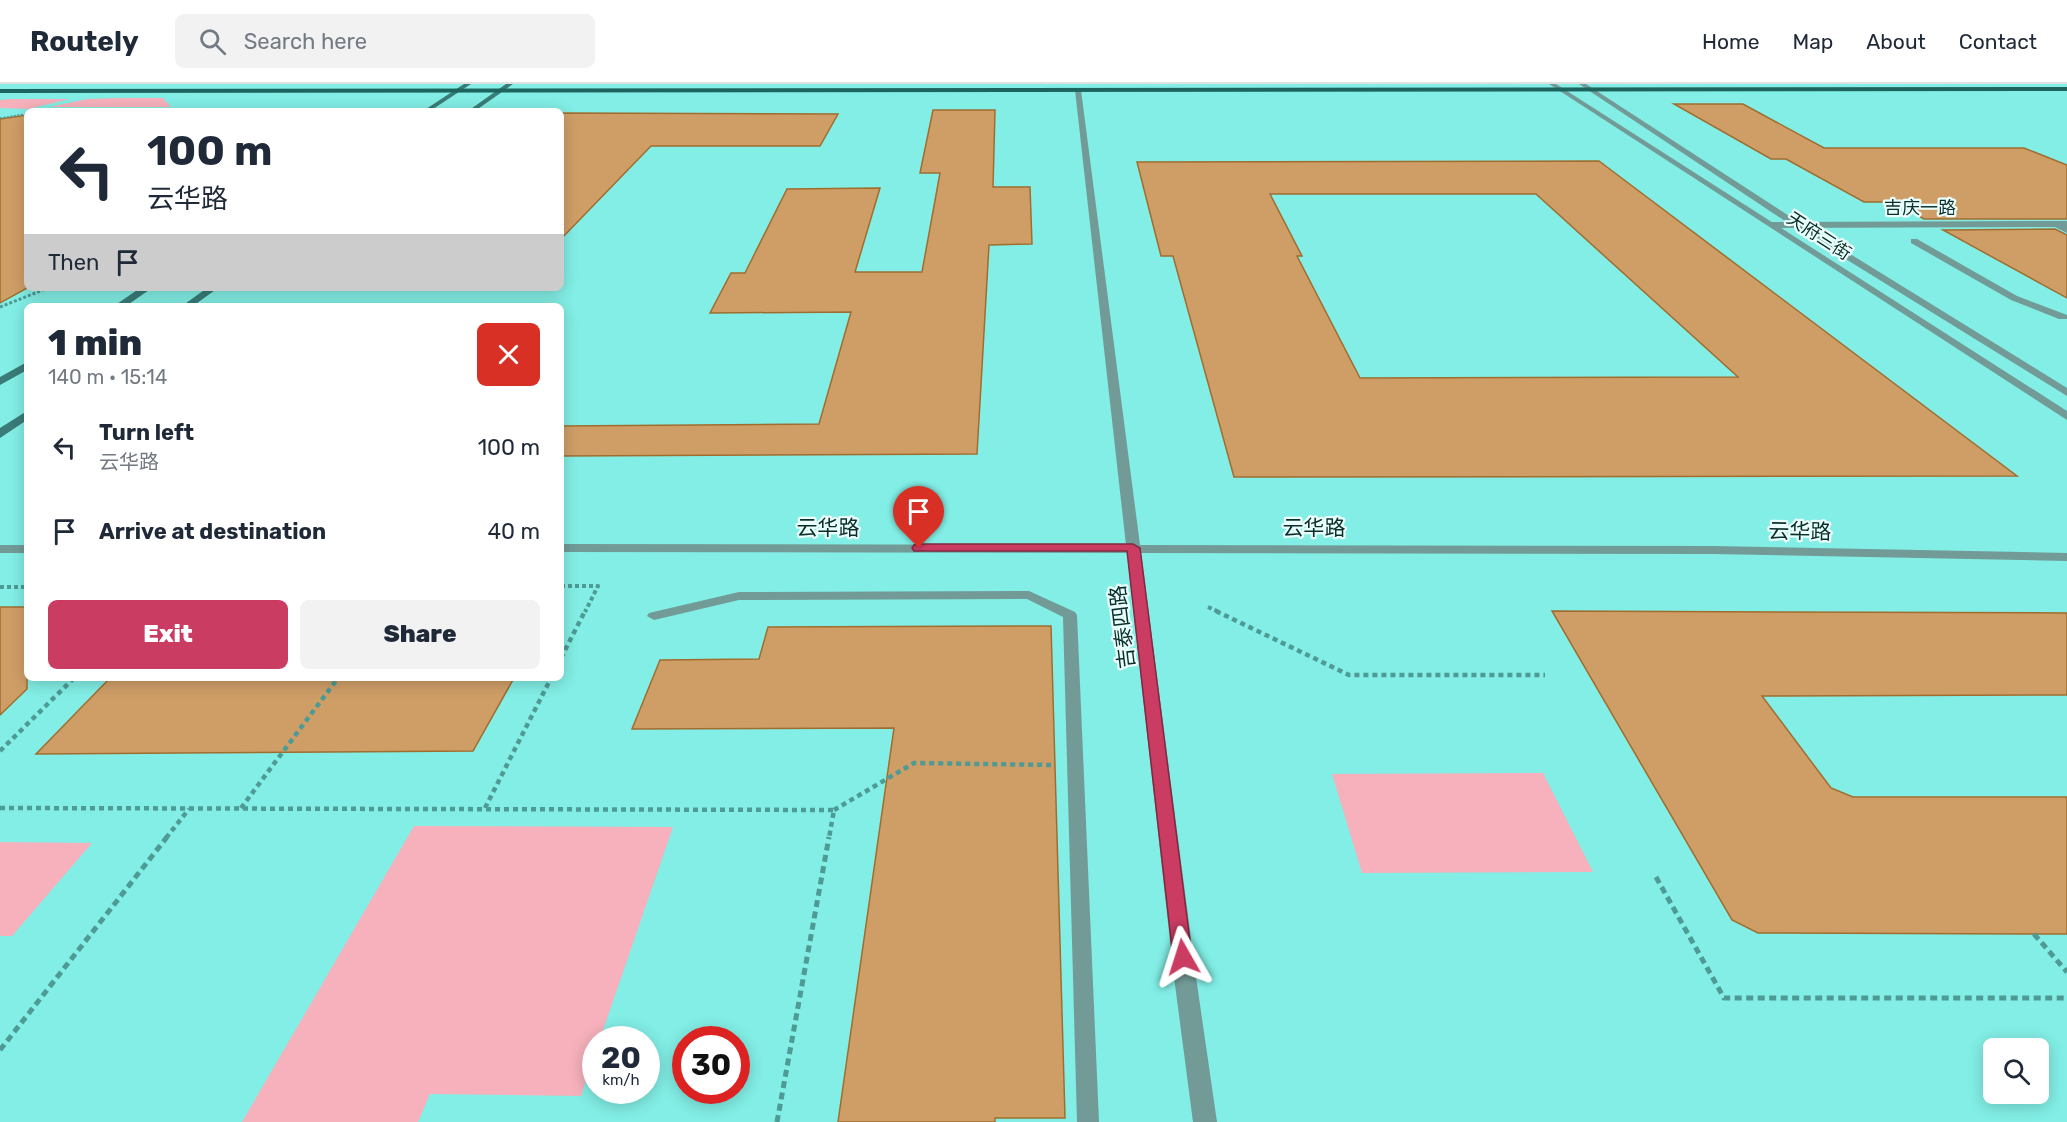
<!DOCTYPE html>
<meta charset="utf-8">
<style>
body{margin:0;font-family:Rubik,"Noto Sans SC",sans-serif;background:#f2f2f3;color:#1f2937;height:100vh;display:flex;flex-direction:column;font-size:22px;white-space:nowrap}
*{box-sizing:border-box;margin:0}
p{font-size:20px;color:#747a83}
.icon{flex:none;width:33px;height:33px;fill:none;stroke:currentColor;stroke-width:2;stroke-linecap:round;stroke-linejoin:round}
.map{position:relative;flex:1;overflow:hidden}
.details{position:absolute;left:24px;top:219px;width:540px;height:378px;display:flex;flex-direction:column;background:#fff;border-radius:9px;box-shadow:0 3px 15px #0003}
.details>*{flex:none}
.top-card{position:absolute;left:24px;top:24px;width:540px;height:183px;border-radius:9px;box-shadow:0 3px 15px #0003;background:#fff;color:#1f2937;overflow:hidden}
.fabs{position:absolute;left:1983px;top:954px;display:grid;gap:12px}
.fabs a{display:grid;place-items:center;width:66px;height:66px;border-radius:9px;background:#fff;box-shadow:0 3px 15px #0003;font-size:30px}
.speed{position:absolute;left:582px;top:942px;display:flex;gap:12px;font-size:30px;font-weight:700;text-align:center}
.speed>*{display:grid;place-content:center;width:78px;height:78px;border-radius:50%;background:#fff;box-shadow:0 3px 15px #0003;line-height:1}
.speed small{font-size:15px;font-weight:400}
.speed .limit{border:9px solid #d22;background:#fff;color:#111}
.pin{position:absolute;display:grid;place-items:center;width:51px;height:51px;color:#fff;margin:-62px -26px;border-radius:50% 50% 50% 0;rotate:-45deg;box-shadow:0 0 6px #0007}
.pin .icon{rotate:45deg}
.me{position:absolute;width:66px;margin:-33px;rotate:354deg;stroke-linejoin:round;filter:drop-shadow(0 0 4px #0008)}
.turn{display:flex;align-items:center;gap:21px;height:126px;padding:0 24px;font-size:27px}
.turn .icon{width:78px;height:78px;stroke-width:2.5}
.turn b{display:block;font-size:42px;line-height:51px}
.then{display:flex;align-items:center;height:57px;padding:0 24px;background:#0003;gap:12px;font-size:22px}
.round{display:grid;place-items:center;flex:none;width:63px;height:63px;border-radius:9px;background:#f2f2f3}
.head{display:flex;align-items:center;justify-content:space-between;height:102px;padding:0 24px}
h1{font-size:36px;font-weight:800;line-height:45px}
.cta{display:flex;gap:12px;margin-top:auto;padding:12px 24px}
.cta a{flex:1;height:69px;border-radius:9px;background:#cb3c63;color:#fff;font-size:24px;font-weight:800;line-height:69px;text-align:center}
.cta a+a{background:#f2f2f3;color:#1f2937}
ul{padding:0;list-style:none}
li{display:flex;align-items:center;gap:18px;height:84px;padding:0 24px}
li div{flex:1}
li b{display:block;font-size:22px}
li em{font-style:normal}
header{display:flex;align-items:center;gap:36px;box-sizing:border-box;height:84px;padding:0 30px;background:#fff;border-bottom:2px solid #e0e1e3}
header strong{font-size:28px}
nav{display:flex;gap:33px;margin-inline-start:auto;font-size:21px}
.search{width:420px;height:54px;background:#f2f2f3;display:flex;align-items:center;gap:15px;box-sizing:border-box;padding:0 21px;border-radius:9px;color:#747a83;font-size:22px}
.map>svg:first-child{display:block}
</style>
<header>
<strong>Routely</strong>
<div class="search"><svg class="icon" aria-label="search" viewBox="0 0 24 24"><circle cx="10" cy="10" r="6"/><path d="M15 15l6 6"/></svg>Search here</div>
<nav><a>Home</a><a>Map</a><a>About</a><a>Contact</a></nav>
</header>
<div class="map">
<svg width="2067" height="1038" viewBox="0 0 2067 1038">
<rect width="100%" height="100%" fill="#82eee5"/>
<path fill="#f6b1bc" d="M 120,14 L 163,14 L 171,23 L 49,23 L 87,15 Z
M 9,15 L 70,15 L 28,25 L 0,24 L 0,16 Z
M 1543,689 L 1593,788 L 1362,789 L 1332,690 Z
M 414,742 L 673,743 L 600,955 L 596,956 L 595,970 L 581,1012 L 430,1010 L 418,1038 L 242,1038 Z
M 0,758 L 92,759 L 12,852 L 0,852 Z"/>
<path fill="#cf9e67" stroke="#a06d2f" stroke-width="1.5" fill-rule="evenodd" d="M 1674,20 L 1743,20 L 1824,64 L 2024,64 L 2067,81 L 2067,135 L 1924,135 L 1894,118 L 1864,118 L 1786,75 L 1771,75 Z
M 933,26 L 995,26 L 993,103 L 1030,103 L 1032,160 L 989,161 L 977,370 L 561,372 L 561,342 L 819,340 L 851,228 L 710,229 L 731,189 L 745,189 L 787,105 L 880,104 L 855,188 L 922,188 L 940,89 L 920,89 Z
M 561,29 L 838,30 L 820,62 L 651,62 L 561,155 Z
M 27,31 L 27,204 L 0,219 L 0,35 Z
M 1599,77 L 2017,392 L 1234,393 L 1173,172 L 1161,172 L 1137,78 ZM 1270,110 L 1536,110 L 1738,293 L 1360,294 L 1297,172 L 1302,172 Z
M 2055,145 L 2067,151 L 2067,214 L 1943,146 Z
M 0,523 L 27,523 L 27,605 L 0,631 Z
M 1552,527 L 2067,529 L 2067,611 L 1762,612 L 1831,704 L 1853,713 L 2067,713 L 2067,850 L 1758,849 L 1732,836 Z
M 1051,542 L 1065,1034 L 995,1034 L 995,1038 L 838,1038 L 894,644 L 632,645 L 660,576 L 759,575 L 768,543 Z
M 110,594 L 514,594 L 473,667 L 36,670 Z"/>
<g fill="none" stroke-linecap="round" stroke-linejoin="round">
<path stroke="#4e9a94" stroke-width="1.5" stroke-dasharray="2 1.5" stroke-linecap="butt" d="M 0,34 L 26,30"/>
<path stroke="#4e9a94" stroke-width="2" stroke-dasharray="2 1.5" stroke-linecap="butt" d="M 45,205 L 48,204"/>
<path stroke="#4e9a94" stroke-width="3" stroke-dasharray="3 2" stroke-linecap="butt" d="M 0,223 L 48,204"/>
<path stroke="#4e9a94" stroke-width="4" stroke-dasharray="4 3" stroke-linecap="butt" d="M 561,502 L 598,502 L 585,528
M 0,503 L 27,503
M 1208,523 L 1219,528"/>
<path stroke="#4e9a94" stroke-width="4.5" stroke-dasharray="5 4" stroke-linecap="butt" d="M 1216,527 L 1349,591 L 1545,591
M 561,574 L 585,527
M 0,667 L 74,594
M 0,724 L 834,726 L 829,754
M 241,724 L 338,594
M 485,724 L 551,594
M 834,726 L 914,679 L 1051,681
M 166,754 L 189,725"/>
<path stroke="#4e9a94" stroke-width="5" stroke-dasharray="7 4.5" stroke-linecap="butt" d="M 1656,793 L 1724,914 L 2067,914
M 2034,850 L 2067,888
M 0,966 L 167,753
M 777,1038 L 829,753"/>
<path fill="#729b97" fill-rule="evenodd" d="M 1029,507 L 1075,528 L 1077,531 L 1099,1038 L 1077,1038 L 1063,533 L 1027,515 L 739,516 L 654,536 L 647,532 L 649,529 L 739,508 Z"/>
<path fill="#729b97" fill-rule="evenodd" d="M 2056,137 L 2067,143 L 2067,149 L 2053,142 L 2052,140 Z
M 1911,155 L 1917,155 L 2017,212 L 2067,231 L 2067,235 L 2059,235 L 2011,216 L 1911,159 Z"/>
<path fill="#729b97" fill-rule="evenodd" d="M 1078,4 L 1081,6 L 1140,461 L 1713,462 L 2067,469 L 2067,477 L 1713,470 L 1141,469 L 1196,893 L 1217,1038 L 1193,1038 L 1174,893 L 1127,469 L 561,468 L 561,460 L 1126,461 L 1075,6 Z
M 2067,137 L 2067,143 L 1772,144 L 1768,141 L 1772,138 Z
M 0,461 L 27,461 L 27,469 L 0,469 Z"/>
<path fill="#729b97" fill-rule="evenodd" d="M 1549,0 L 1556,0 L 2067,327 L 2067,336 Z
M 1579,0 L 1586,0 L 1800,139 L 2067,304 L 2067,312 L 1794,143 Z"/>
<path fill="#3a7c77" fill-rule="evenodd" d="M 464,0 L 471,0 L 430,27 L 423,27 Z
M 506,0 L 513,0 L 475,27 L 468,27 Z
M 140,204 L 152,204 L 126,222 L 114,222 Z
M 207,204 L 218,204 L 193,222 L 182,222 Z
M 27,278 L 27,286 L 0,301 L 0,293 Z
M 27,327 L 27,336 L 0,354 L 0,344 Z"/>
<path fill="#1d645f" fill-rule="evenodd" d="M 2067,3 L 2067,7 L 0,9 L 0,5 Z"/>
</g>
<path fill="#cb3c63" stroke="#842740" stroke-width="1.5" d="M 919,460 L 1133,460 L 1140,464 L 1192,873 L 1190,879 L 1183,881 L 1176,879 L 1173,873 L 1127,467 L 914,467 L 912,464 L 914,461 Z"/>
<g text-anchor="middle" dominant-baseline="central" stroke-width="4.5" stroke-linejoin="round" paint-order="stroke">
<g font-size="18" fill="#0a2e2b" stroke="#eafefb">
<text x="1920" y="124">吉庆一路</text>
<text transform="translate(1819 152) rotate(33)">天府三街</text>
</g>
<g font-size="21" fill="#0a2e2b" stroke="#eafefb">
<text x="828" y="443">云华路</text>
<text x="1314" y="443">云华路</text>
<text transform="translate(1800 447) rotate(1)">云华路</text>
<text transform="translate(1122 543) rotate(-97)">吉泰四路</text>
</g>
</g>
</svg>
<div class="fabs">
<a><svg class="icon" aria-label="search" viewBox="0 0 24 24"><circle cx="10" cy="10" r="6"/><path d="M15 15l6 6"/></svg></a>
</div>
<div class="speed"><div>20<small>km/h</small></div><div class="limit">30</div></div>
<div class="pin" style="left:919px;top:464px;background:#d93025"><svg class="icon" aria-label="arrive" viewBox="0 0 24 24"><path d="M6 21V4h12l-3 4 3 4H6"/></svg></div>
<svg class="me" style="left:1183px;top:873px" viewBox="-20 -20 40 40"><path d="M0-17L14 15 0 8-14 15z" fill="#cb3c63" stroke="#fff" stroke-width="4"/></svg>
<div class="top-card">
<div class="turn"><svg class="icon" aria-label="left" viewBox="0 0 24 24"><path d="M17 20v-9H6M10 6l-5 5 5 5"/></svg><div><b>100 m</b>云华路</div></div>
<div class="then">Then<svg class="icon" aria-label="arrive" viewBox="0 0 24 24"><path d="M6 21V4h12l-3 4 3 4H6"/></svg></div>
</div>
<section class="details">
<div class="head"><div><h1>1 min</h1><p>140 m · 15:14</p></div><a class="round" style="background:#d93025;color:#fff"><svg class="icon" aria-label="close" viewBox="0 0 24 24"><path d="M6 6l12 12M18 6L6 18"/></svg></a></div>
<ul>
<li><svg class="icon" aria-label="left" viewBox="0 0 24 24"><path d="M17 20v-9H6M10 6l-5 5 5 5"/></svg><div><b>Turn left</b><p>云华路</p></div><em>100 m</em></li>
<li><svg class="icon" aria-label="arrive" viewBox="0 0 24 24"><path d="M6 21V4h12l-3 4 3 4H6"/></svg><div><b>Arrive at destination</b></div><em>40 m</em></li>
</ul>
<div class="cta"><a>Exit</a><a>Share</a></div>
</section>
</div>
